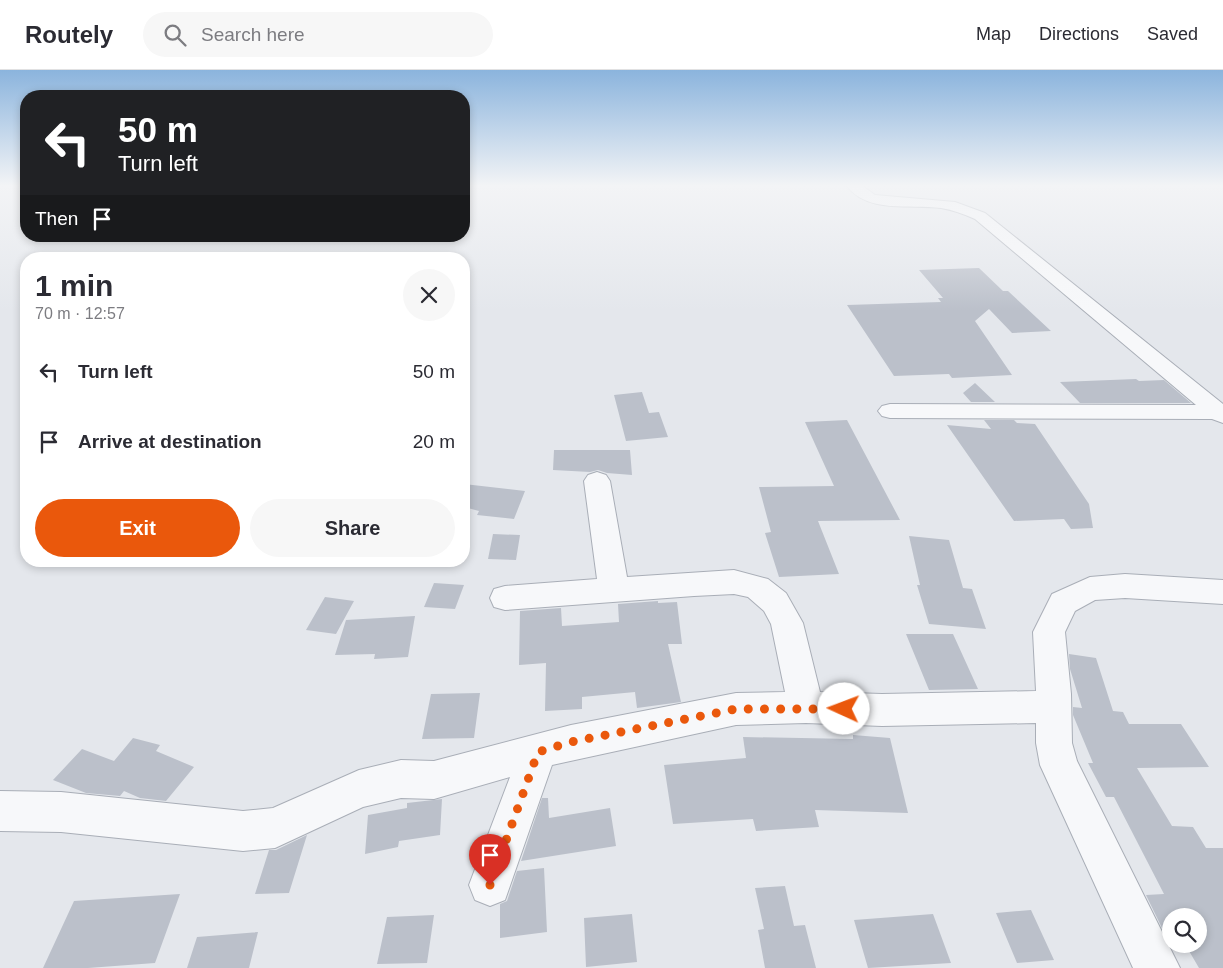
<!DOCTYPE html>
<meta charset="utf-8">
<style>
body{margin:0;font-family:Helvetica,sans-serif;background:#f7f7f7;color:#2b2b33;height:100vh;display:flex;flex-direction:column;font-size:19px;white-space:nowrap}
*{box-sizing:border-box;margin:0}
p{font-size:16px;color:#7c7c81}
.icon{flex:none;width:28px;height:28px;fill:none;stroke:currentColor;stroke-width:2;stroke-linecap:round;stroke-linejoin:round}
.map{position:relative;flex:1;overflow:hidden}
.sheet{position:absolute;left:20px;top:182px;width:450px;height:315px;display:flex;flex-direction:column;background:#fff;border-radius:20px;box-shadow:0 2px 8px #0003}
.sheet>*{flex:none}
.guide{position:absolute;left:20px;top:20px;width:450px;height:152px;border-radius:20px;box-shadow:0 2px 8px #0003;background:#202124;color:#fff;overflow:hidden}
.controls{position:absolute;left:1162px;top:838px;display:grid;gap:10px}
.controls a{display:grid;place-items:center;width:45px;height:45px;border-radius:50%;background:#fff;box-shadow:0 2px 8px #0003;font-size:25px}
.pin{position:absolute;display:grid;place-items:center;width:42px;height:42px;color:#fff;margin:-51px -21px;border-radius:50% 50% 50% 0;rotate:-45deg;box-shadow:0 0 5px #0007}
.pin .icon{rotate:45deg}
.me{position:absolute;width:55px;margin:-28px;rotate:272deg;stroke-linejoin:round;filter:drop-shadow(0 0 4px #0008)}
.turn{display:flex;align-items:center;gap:18px;height:105px;padding:0 15px;font-size:22px}
.turn .icon{width:65px;height:65px;stroke-width:2.5}
.turn b{display:block;font-size:35px;line-height:42px}
.then{display:flex;align-items:center;height:48px;padding:0 15px;background:#0003;gap:10px;font-size:19px}
.round{display:grid;place-items:center;flex:none;width:52px;height:52px;border-radius:26px;background:#f7f7f7}
.summary{display:flex;align-items:center;justify-content:space-between;height:85px;padding:0 15px}
h1{font-size:30px;font-weight:600;line-height:38px}
.primary-button{display:flex;gap:10px;margin-top:auto;padding:10px 15px}
.primary-button a{flex:1;height:58px;border-radius:30px;background:#ea580c;color:#fff;font-size:20px;font-weight:600;line-height:58px;text-align:center}
.primary-button a+a{background:#f7f7f7;color:#2b2b33}
ul{padding:0;list-style:none}
li{display:flex;align-items:center;gap:15px;height:70px;padding:0 15px}
li div{flex:1}
li b{display:block;font-size:19px}
li em{font-style:normal}
header{display:flex;align-items:center;gap:30px;box-sizing:border-box;height:70px;padding:0 25px;background:#fff;border-bottom:1px solid #e1e1e2}
header strong{font-size:24px}
nav{display:flex;gap:28px;margin-inline-start:auto;font-size:18px}
.search{width:350px;height:45px;background:#f7f7f7;display:flex;align-items:center;gap:12px;box-sizing:border-box;padding:0 18px;border-radius:28px;color:#7c7c81;font-size:19px}
.map>svg:first-child{display:block}
</style>
<header>
<strong>Routely</strong>
<div class="search"><svg class="icon" aria-label="search" viewBox="0 0 24 24"><circle cx="10" cy="10" r="6"/><path d="M15 15l6 6"/></svg>Search here</div>
<nav><a>Map</a><a>Directions</a><a>Saved</a></nav>
</header>
<div class="map">
<svg width="1223" height="898" viewBox="0 0 1223 898">
<rect width="100%" height="100%" fill="#e4e7ec"/>
<path fill="#bbc0ca" d="M 979,198 L 1003,221 L 1008,221 L 1051,261 L 1012,263 L 989,239 L 975,251 L 1012,305 L 952,308 L 949,304 L 894,306 L 847,235 L 941,232 L 938,228 L 943,228 L 919,200 Z
M 1136,309 L 1139,311 L 1164,310 L 1191,333 L 1080,333 L 1060,312 Z
M 975,313 L 995,332 L 971,332 L 963,323 Z
M 642,322 L 649,343 L 659,342 L 668,367 L 626,371 L 614,325 Z
M 847,350 L 900,450 L 818,451 L 839,504 L 779,507 L 765,463 L 771,462 L 759,417 L 834,416 L 805,352 Z
M 984,350 L 1014,350 L 1017,353 L 1035,354 L 1089,434 L 1093,458 L 1071,459 L 1064,449 L 1014,451 L 947,355 L 991,359 Z
M 554,380 L 630,380 L 632,405 L 607,403 L 598,400 L 590,402 L 553,400 Z
M 464,414 L 525,421 L 514,449 L 477,445 L 479,441 L 464,437 Z
M 493,464 L 520,465 L 516,490 L 488,489 Z
M 909,466 L 949,470 L 963,518 L 972,519 L 986,559 L 929,554 L 917,515 L 920,515 Z
M 434,513 L 464,515 L 455,539 L 424,537 Z
M 325,527 L 354,531 L 336,564 L 306,560 Z
M 658,531 L 658,533 L 677,532 L 682,574 L 668,574 L 681,632 L 637,638 L 635,622 L 582,627 L 582,639 L 545,641 L 546,593 L 519,595 L 520,541 L 561,538 L 562,556 L 619,552 L 618,534 Z
M 415,546 L 408,587 L 374,589 L 375,584 L 335,585 L 346,550 Z
M 906,564 L 953,564 L 978,619 L 929,620 Z
M 1069,584 L 1096,588 L 1113,641 L 1123,642 L 1129,654 L 1181,654 L 1209,697 L 1137,698 L 1172,756 L 1193,757 L 1206,778 L 1223,778 L 1223,898 L 1199,898 L 1185,874 L 1199,874 L 1199,846 L 1171,846 L 1171,857 L 1162,858 L 1146,825 L 1164,824 L 1114,727 L 1106,727 L 1088,693 L 1093,693 L 1073,645 L 1073,637 L 1082,638 L 1070,599 Z
M 480,623 L 474,668 L 422,669 L 431,624 Z
M 853,665 L 890,668 L 908,743 L 815,740 L 819,757 L 756,761 L 753,749 L 673,754 L 664,695 L 746,688 L 743,667 L 853,669 Z
M 133,668 L 160,675 L 156,681 L 194,697 L 166,731 L 140,728 L 124,721 L 120,726 L 86,723 L 53,710 L 82,679 L 114,691 Z
M 542,728 L 548,728 L 549,748 L 610,738 L 616,776 L 521,791 Z
M 442,729 L 440,765 L 399,771 L 398,777 L 365,784 L 368,745 L 407,738 L 407,733 Z
M 307,765 L 289,823 L 255,824 L 269,780 L 276,780 Z
M 544,798 L 547,862 L 500,868 L 500,834 L 507,831 L 517,801 Z
M 785,816 L 794,856 L 805,855 L 816,898 L 765,898 L 758,860 L 764,859 L 755,818 Z
M 180,824 L 155,893 L 88,898 L 43,898 L 74,831 Z
M 1031,840 L 1054,890 L 1017,893 L 996,843 Z
M 632,844 L 637,892 L 586,897 L 584,848 Z
M 933,844 L 951,893 L 868,898 L 854,850 Z
M 434,845 L 427,893 L 377,894 L 387,847 Z
M 258,862 L 249,898 L 187,898 L 197,867 Z"/>
<g fill="none" stroke-linecap="round" stroke-linejoin="round">
<g stroke="#a9aeb7" stroke-width="2">
<path id="street" d="M 846,115 L 861,115 L 875,125 L 955,132 L 985,143 L 1223,334 L 1223,353 L 1212,349 L 890,348 L 882,346 L 878,341 L 882,336 L 890,334 L 1196,335 L 975,149 C 964,144 953,140 941,138 C 910,134 867,144 846,115 Z
M 597,402 L 606,405 L 610,411 L 627,507 L 734,500 L 768,509 L 786,523 L 803,553 L 820,622 L 882,624 L 1036,621 L 1033,562 L 1052,524 L 1090,507 L 1125,504 L 1223,510 L 1223,534 L 1125,528 L 1095,530 L 1075,541 L 1065,562 L 1071,624 L 1072,673 L 1077,691 L 1180,898 L 1133,898 L 1040,695 L 1036,673 L 1036,653 L 882,656 L 806,653 L 736,655 L 552,695 L 505,830 L 490,836 L 475,830 L 469,815 L 510,707 L 434,729 L 401,728 L 363,737 L 275,778 L 243,781 L 61,762 L 0,761 L 0,721 L 61,722 L 243,741 L 273,738 L 359,700 L 401,690 L 434,691 L 571,655 L 736,623 L 785,622 L 771,554 L 764,541 L 748,527 L 734,524 L 694,526 L 505,540 L 494,537 L 490,528 L 494,519 L 505,516 L 597,509 L 584,411 L 588,405 Z"/>
</g>
<use href="#street" fill="#f7f8fa" fill-rule="evenodd"/>
</g>
<linearGradient id="sky" x2="0" y2="1"><stop stop-color="#8bb4dd"/><stop offset="0.48" stop-color="#f3f4f6"/><stop offset="1" stop-color="#f3f4f6" stop-opacity="0"/></linearGradient>
<rect width="1223" height="241" fill="url(#sky)"/>
<g fill="none" stroke-linecap="round" stroke-linejoin="round">
<path stroke="#ea580c" stroke-width="9" stroke-dasharray="0 16.2" d="M 490,815 L 538,682 L 571,672 L 736,639 L 844,639"/>
</g>
</svg>
<div class="controls">
<a><svg class="icon" aria-label="search" viewBox="0 0 24 24"><circle cx="10" cy="10" r="6"/><path d="M15 15l6 6"/></svg></a>
</div>
<div class="pin" style="left:490px;top:815px;background:#d93025"><svg class="icon" aria-label="arrive" viewBox="0 0 24 24"><path d="M6 21V4h12l-3 4 3 4H6"/></svg></div>
<svg class="me" style="left:844px;top:639px" viewBox="-20 -20 40 40"><circle r="19" fill="#fff"/><path d="M0-13L10 11 0 6-10 11z" fill="#ea580c"/></svg>
<div class="guide">
<div class="turn"><svg class="icon" aria-label="left" viewBox="0 0 24 24"><path d="M17 20v-9H6M10 6l-5 5 5 5"/></svg><div><b>50 m</b>Turn left</div></div>
<div class="then">Then<svg class="icon" aria-label="arrive" viewBox="0 0 24 24"><path d="M6 21V4h12l-3 4 3 4H6"/></svg></div>
</div>
<section class="sheet">
<div class="summary"><div><h1>1 min</h1><p>70 m · 12:57</p></div><a class="round"><svg class="icon" aria-label="close" viewBox="0 0 24 24"><path d="M6 6l12 12M18 6L6 18"/></svg></a></div>
<ul>
<li><svg class="icon" aria-label="left" viewBox="0 0 24 24"><path d="M17 20v-9H6M10 6l-5 5 5 5"/></svg><div><b>Turn left</b></div><em>50 m</em></li>
<li><svg class="icon" aria-label="arrive" viewBox="0 0 24 24"><path d="M6 21V4h12l-3 4 3 4H6"/></svg><div><b>Arrive at destination</b></div><em>20 m</em></li>
</ul>
<div class="primary-button"><a>Exit</a><a>Share</a></div>
</section>
</div>
